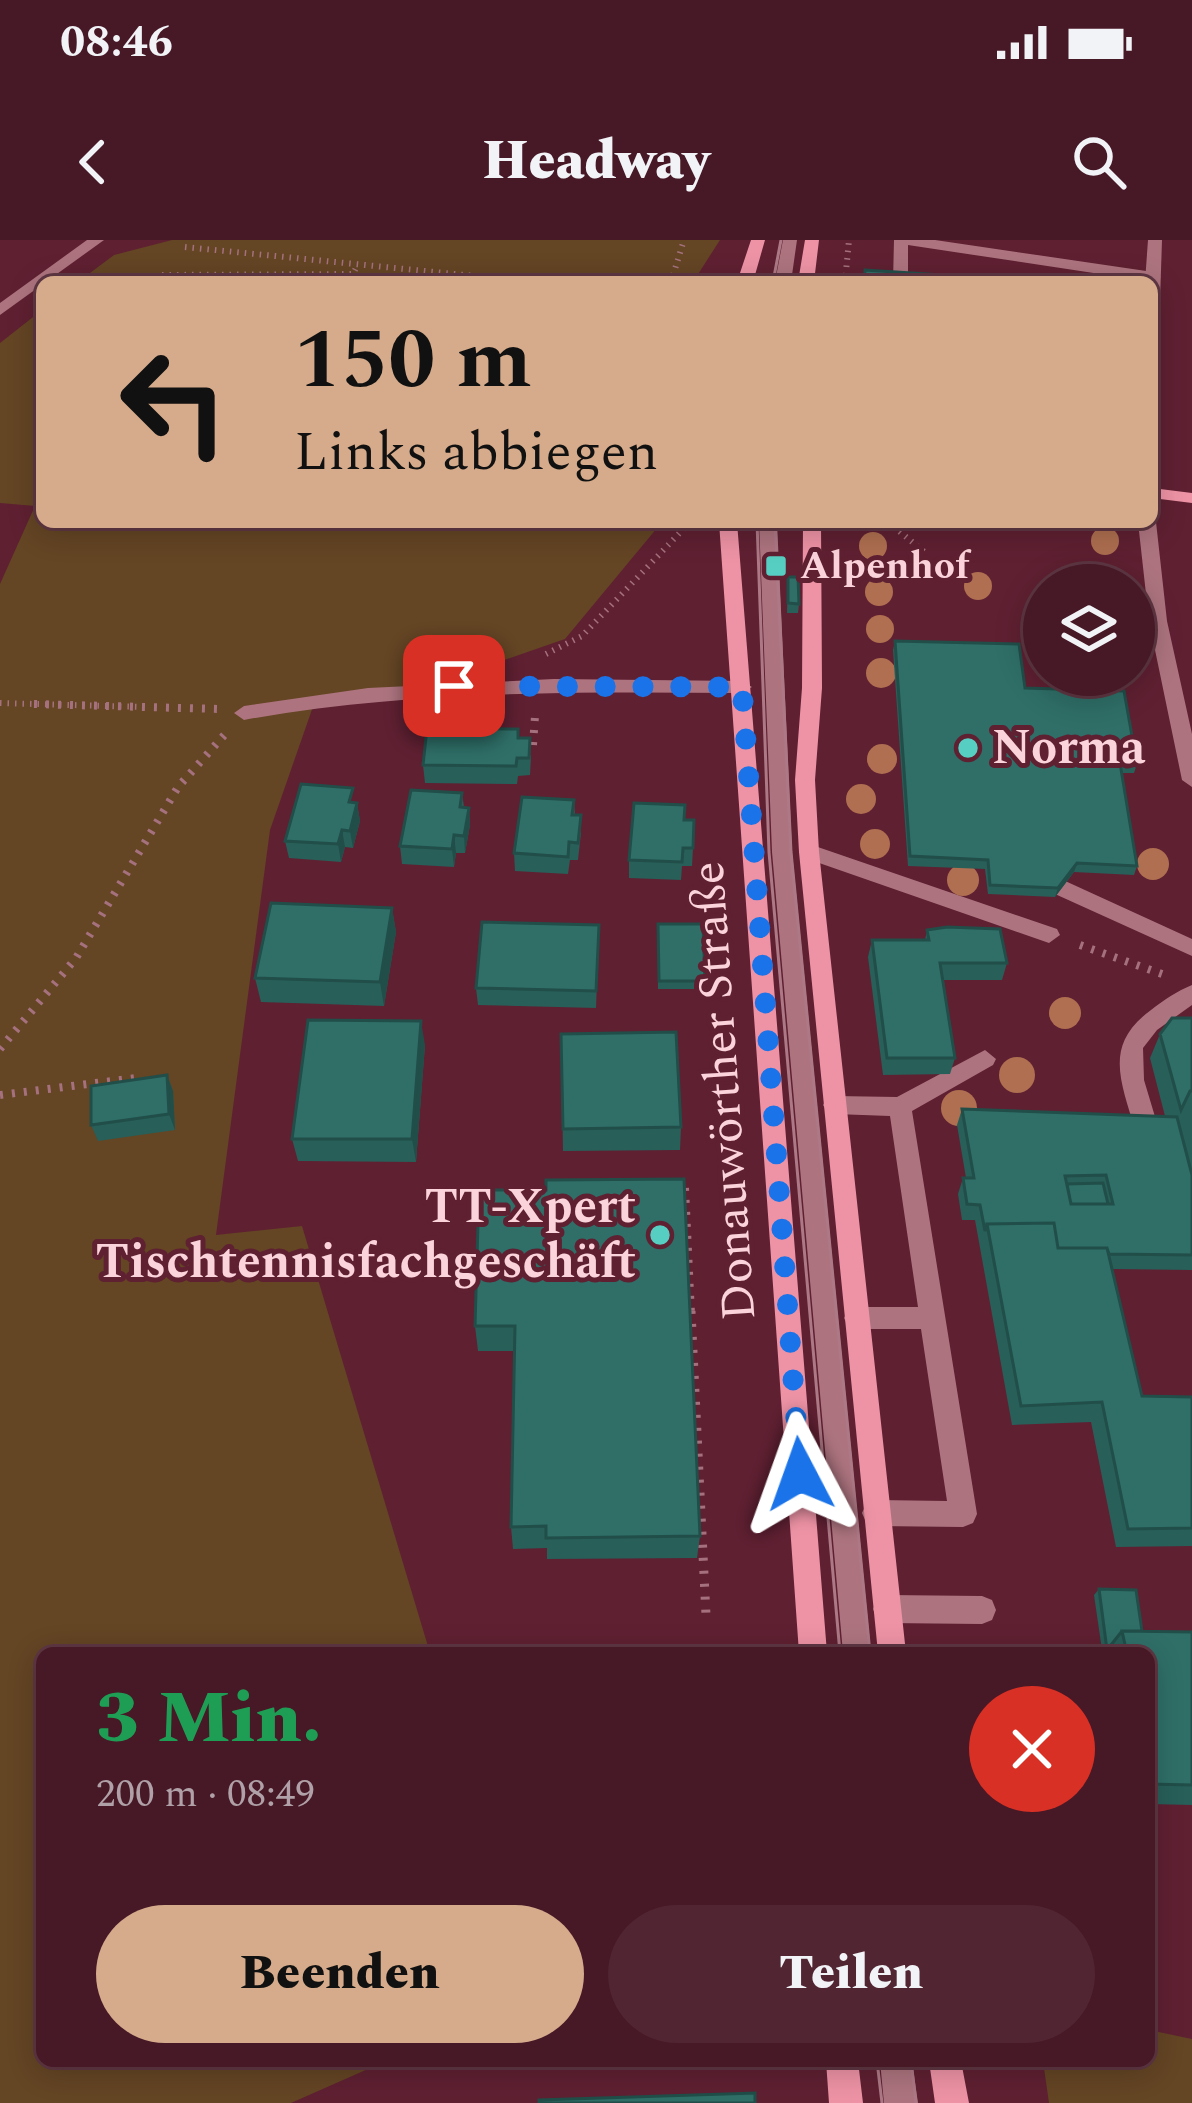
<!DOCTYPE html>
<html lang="de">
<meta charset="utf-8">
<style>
body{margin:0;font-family:Spectral,serif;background:#512532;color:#f1f3f6;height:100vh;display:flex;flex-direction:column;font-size:45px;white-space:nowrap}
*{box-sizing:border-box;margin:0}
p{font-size:39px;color:#b0a0a7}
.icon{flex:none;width:66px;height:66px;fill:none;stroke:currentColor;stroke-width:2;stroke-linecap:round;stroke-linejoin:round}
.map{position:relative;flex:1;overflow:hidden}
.sheet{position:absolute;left:36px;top:1407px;width:1119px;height:420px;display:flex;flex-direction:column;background:#471826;border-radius:18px;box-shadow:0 6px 30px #0003,0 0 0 3px #5f3743}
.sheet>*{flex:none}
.top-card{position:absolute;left:36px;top:36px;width:1122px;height:252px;border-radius:18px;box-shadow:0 6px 30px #0003,0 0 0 3px #5f3743;background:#d6ab8b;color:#111;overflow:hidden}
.fabs{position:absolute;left:1023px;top:324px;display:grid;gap:24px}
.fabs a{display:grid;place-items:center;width:132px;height:132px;border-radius:50%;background:#471826;box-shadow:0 6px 30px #0003,0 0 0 3px #5f3743;font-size:60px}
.pin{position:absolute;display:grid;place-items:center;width:102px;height:102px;color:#fff;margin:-51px;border-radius:24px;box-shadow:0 6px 18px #0006}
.me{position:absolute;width:132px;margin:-66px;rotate:356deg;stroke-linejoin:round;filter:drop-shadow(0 0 9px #0008)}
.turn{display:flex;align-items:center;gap:42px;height:252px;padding:0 60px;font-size:54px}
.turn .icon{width:156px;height:156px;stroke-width:2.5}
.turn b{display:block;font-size:84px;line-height:102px}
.round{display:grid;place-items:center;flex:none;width:126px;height:126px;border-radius:63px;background:#512532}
.overview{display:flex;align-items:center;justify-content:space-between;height:204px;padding:0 60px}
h1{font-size:72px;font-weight:800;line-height:90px;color:#1e9e55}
.button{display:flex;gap:24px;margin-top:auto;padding:24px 60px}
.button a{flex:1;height:138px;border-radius:72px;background:#d6ab8b;color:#111;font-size:48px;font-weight:800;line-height:138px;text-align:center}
.button a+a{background:#512532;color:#f1f3f6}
.status{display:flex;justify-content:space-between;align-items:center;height:84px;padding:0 60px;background:#471826;direction:ltr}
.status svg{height:33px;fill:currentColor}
header{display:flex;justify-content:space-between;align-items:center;height:156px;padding:0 60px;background:#471826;font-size:54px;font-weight:800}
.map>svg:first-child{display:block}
</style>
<div class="status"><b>08:46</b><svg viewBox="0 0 49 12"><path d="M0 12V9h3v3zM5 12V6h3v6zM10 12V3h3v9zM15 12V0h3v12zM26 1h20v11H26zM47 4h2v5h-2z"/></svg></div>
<header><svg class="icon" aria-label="back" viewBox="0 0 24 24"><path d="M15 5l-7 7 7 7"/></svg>Headway<svg class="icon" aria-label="search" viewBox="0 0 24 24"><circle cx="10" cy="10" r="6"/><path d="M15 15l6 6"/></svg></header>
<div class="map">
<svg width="1192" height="1863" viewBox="0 0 1192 1863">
<rect width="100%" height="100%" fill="#5f2032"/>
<path fill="#644524" d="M 172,0 L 720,0 L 693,42 L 78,42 L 114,15 Z
M 42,70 L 42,282 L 662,282 L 565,399 L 426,447 L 316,458 L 270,590 L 216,995 L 302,986 L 430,1413 L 42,1413 L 42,1821 L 386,1821 L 291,1863 L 0,1863 L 0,344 L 35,266 L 0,263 L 0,103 Z
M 1149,1790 L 1192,1799 L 1192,1863 L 1049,1863 L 1043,1821 L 1149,1821 Z"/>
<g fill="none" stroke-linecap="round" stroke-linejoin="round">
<path stroke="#a5717e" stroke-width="6" stroke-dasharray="1.5 6" stroke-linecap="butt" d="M 185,7 L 535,42
M 162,35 L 353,34 L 358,24
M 671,42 L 684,0
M 845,42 L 849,0
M 888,282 L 928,315
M 546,414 L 582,396 L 690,282
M 0,463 L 143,467"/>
<path stroke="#a5717e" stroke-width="8" stroke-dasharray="3 9" stroke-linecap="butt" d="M 34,464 L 219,469
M 533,505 L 535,476
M 1080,705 L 1162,734
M 0,809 L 76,718 L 178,547 L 227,492
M 0,855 L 136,838
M 685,948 L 691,1074"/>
<path stroke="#a5717e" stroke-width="9" stroke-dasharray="3 10" stroke-linecap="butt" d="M 691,1071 L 706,1375"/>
<path fill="#ad747f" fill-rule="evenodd" d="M 783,0 L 797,0 L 791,42 L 775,42 Z
M 894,0 L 935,0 L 1153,32 L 1161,37 L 1153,42 L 908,5 L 908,41 L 893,42 Z
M 759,282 L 777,282 L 792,612 L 871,1413 L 843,1413 L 772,612 Z
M 1134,374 L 1158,375 L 1167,381 L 1158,387 L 1134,386 Z
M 554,439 L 742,441 L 752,447 L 742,453 C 575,452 409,450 244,480 L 234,473 L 244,466 L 368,448 Z
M 809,604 L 1057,689 L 1060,695 L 1049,703 L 802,617 L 799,612 Z
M 1063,640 L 1192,699 L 1192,716 L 1055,654 L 1052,648 Z
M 1192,745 L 1192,765 L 1157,790 L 1143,808 L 1144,840 L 1159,890 L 1155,897 L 1139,897 L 1135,890 C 1121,841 1103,805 1151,770 C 1164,760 1177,751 1192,745 Z
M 985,810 L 996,819 L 993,825 L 912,871 L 977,1274 L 973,1283 L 963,1287 L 876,1286 L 866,1282 L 862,1273 L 866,1264 L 876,1260 L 947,1261 L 921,1089 L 857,1089 L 848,1086 L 844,1078 L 848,1070 L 857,1067 L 918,1067 L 890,876 L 835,874 L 827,872 L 823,865 L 827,858 L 835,856 L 897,857 Z
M 887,1355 L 982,1356 L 992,1360 L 996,1370 L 992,1380 L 982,1384 L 887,1383 L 877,1379 L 873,1369 L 877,1359 Z
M 880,1821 L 912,1821 L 918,1863 L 884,1863 Z"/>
<path fill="#ad747f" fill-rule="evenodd" d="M 87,0 L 104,0 L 0,75 L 0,63 Z
M 1148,0 L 1162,0 L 1160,61 L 1152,66 L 1152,42 L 1145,42 Z
M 1152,278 L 1156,282 L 1167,381 L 1192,494 L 1192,547 L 1182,540 L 1149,381 L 1138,282 L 1152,282 Z"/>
<path fill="#ee93a6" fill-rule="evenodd" d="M 751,0 L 765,0 L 753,42 L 737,42 Z
M 805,0 L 819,0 L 814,42 L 798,42 Z
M 1152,248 L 1192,253 L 1192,263 L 1152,258 Z
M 719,282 L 737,282 L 827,1413 L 799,1413 Z
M 803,282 L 821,282 L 822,448 L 815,540 L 819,612 L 906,1413 L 878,1413 L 799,612 L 795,540 L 802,448 Z
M 826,1821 L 858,1821 L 863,1863 L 829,1863 Z
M 929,1821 L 961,1821 L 969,1863 L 935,1863 Z"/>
<path stroke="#ad7986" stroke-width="3" d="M 773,42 L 781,0
M 757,282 L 769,612 L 840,1413
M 775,282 L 791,612 L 870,1413
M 877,1821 L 882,1863
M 911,1821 L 916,1863"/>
</g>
<g fill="#af6f50">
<circle cx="1105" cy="301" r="14"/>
<circle cx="873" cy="306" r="14"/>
<circle cx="978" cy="346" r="14"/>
<circle cx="879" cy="352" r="14"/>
<circle cx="880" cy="389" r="14"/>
<circle cx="881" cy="433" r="15"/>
<circle cx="882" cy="519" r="15"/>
<circle cx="861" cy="559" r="15"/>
<circle cx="875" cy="604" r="15"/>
<circle cx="1153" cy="624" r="16"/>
<circle cx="963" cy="640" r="16"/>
<circle cx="1065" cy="773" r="16"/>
<circle cx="1017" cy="835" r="18"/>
<circle cx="959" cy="868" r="18"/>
</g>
<path fill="#285f59" d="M 788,337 L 799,364 L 798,373 L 787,373 Z
M 895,401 L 1025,448 L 1137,524 L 1134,533 L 1121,533 L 1137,626 L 1134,635 L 1074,632 L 1055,657 L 988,654 L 985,629 L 908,626 L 893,410 Z
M 519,498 L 531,516 L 530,535 L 518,536 L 517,544 L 425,543 L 423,525 Z
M 462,553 L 464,567 L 469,568 L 470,585 L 465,613 L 456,613 L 454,627 L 402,624 L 400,606 Z
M 574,560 L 575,575 L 581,593 L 578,620 L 570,620 L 568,634 L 515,631 L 514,613 Z
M 355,563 L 357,563 L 360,581 L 353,608 L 345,607 L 341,622 L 289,618 L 285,601 Z
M 684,580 L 693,608 L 692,626 L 682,626 L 681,640 L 629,638 L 629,620 Z
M 392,668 L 396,692 L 384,766 L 261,762 L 255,738 Z
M 658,684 L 705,741 L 705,749 L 658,749 Z
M 599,685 L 596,768 L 478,765 L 476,748 Z
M 927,690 L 1007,723 L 1002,740 L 943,740 L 955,818 L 950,834 L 883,835 L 868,717 L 872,700 L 925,700 Z
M 1192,778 L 1192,1030 L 1112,1029 L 1142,1156 L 1192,1157 L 1192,1306 L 1116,1307 L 1091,1182 L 1012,1185 L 975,980 L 962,980 L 958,954 L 963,938 L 966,938 L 957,885 L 962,869 L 1165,876 L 1150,818 L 1160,794 Z
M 561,794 L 681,887 L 680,910 L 563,911 Z
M 425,805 L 416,922 L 298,921 L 292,899 Z
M 167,835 L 173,851 L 175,890 L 98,901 L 91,885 Z
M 479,950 L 700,1296 L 697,1318 L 547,1319 L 547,1308 L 513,1309 L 511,1287 L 515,1111 L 478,1111 L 475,1086 Z
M 1099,1349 L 1142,1391 L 1192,1392 L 1192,1565 L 1149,1564 L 1149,1413 L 1084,1413 L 1086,1411 L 1102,1410 L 1094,1355 Z"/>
<path fill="#214e49" d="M 357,563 L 360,581 L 353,608 L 350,591 Z
M 469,568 L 470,585 L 465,613 L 464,596 Z
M 342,590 L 345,607 L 341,622 L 338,604 Z
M 454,595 L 456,613 L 454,627 L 452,609 Z
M 1077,623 L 1074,632 L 1055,657 L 1058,648 Z
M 392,668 L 396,692 L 384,766 L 380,742 Z
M 421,781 L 425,805 L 416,922 L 412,899 Z
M 167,835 L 173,851 L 175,890 L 169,874 Z"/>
<path fill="#2f6f68" stroke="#214e49" stroke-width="3" fill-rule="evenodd" d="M 865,30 L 941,35 L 941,42 L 864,42 Z
M 788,337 L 798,337 L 799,364 L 788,363 Z
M 895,401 L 1019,404 L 1025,448 L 1124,451 L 1137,524 L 1120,523 L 1137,626 L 1077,623 L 1058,648 L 990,645 L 988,620 L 910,616 Z
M 427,488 L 518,489 L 518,498 L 530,498 L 529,518 L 517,518 L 516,526 L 423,525 Z
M 301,544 L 353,548 L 349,562 L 357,563 L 350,591 L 342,590 L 338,604 L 285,601 Z
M 411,550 L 462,553 L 460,567 L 469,568 L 464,596 L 454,595 L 452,609 L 400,606 Z
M 522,557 L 574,560 L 572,575 L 581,575 L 578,603 L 569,602 L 568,617 L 514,613 Z
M 634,563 L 685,565 L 684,580 L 694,580 L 693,608 L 683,608 L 682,622 L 629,620 Z
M 271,663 L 392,668 L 380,742 L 255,738 Z
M 482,682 L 599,685 L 596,751 L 476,748 Z
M 658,684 L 703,684 L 705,741 L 659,741 Z
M 947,687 L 1000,689 L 1007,723 L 940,723 L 955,818 L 887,818 L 872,700 L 929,700 L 927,690 Z
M 1172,778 L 1192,778 L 1192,851 L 1190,851 L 1181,870 L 1160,794 Z
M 308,780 L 421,781 L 412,899 L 292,899 Z
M 676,792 L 681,887 L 563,889 L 561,794 Z
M 167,835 L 169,874 L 91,885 L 91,846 Z
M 962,869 L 1177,877 L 1192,935 L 1192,1015 L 1109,1014 L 1107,1008 L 1058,1008 L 1054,983 L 987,984 L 985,991 L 980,965 L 967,964 L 963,938 L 974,938 ZM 1106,935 L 1113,964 L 1071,964 L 1065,936 Z
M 684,939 L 700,1296 L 546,1298 L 546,1286 L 511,1287 L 515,1086 L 475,1086 L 479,950 L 546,950 L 546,940 Z
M 1103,943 L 1108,964 L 1071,964 L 1067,944 Z
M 1054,983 L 1058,1008 L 1107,1008 L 1142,1156 L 1192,1157 L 1192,1288 L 1128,1289 L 1102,1162 L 1021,1166 L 987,984 Z
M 1099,1349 L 1136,1350 L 1142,1391 L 1122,1391 L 1107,1410 Z
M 1122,1391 L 1192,1392 L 1192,1545 L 1149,1544 L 1149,1413 L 1086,1413 L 1086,1411 L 1126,1409 Z
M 755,1853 L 755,1863 L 539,1863 L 539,1860 Z"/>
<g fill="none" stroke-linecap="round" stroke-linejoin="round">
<path stroke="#1a73e8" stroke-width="21" stroke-dasharray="0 37.8" d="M 454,446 L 742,447 L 800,1234"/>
</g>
<g fill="#57cec2" stroke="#5f2032" stroke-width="4.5">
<rect x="764" y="314" width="24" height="24" rx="6"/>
<circle cx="968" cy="508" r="12"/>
<circle cx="660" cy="995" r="12"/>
</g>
<g text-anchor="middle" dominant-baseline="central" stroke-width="10" stroke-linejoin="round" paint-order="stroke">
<g font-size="39" font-weight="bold" fill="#fbd3da" stroke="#5f2032" text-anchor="start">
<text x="800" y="326">Alpenhof</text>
</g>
<g font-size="48" font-weight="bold" fill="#fbd3da" stroke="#5f2032" text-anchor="start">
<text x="992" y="508">Norma</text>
<text x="636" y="967" text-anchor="end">TT-Xpert<tspan x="636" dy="55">Tischtennisfachgeschäft</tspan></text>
</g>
<g font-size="48" fill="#fbd3da" stroke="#5f2032">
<text transform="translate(724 851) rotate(-94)">Donauwörther Straße</text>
</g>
</g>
</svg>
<div class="fabs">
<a><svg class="icon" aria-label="layers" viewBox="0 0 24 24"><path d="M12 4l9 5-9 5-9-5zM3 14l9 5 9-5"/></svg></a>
</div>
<div class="pin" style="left:454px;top:446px;background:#d93025"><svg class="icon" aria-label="arrive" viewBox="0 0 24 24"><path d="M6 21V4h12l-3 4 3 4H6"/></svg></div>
<svg class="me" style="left:800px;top:1234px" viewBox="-20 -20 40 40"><path d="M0-17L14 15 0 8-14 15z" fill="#1a73e8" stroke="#fff" stroke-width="4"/></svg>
<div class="top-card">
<div class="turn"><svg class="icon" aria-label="left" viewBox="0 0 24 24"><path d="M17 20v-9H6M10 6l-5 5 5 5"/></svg><div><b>150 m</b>Links abbiegen</div></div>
</div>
<section class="sheet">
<div class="overview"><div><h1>3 Min.</h1><p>200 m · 08:49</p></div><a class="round" style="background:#d93025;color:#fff"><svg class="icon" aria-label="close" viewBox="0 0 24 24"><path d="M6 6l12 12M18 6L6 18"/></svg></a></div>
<div class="button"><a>Beenden</a><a>Teilen</a></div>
</section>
</div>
